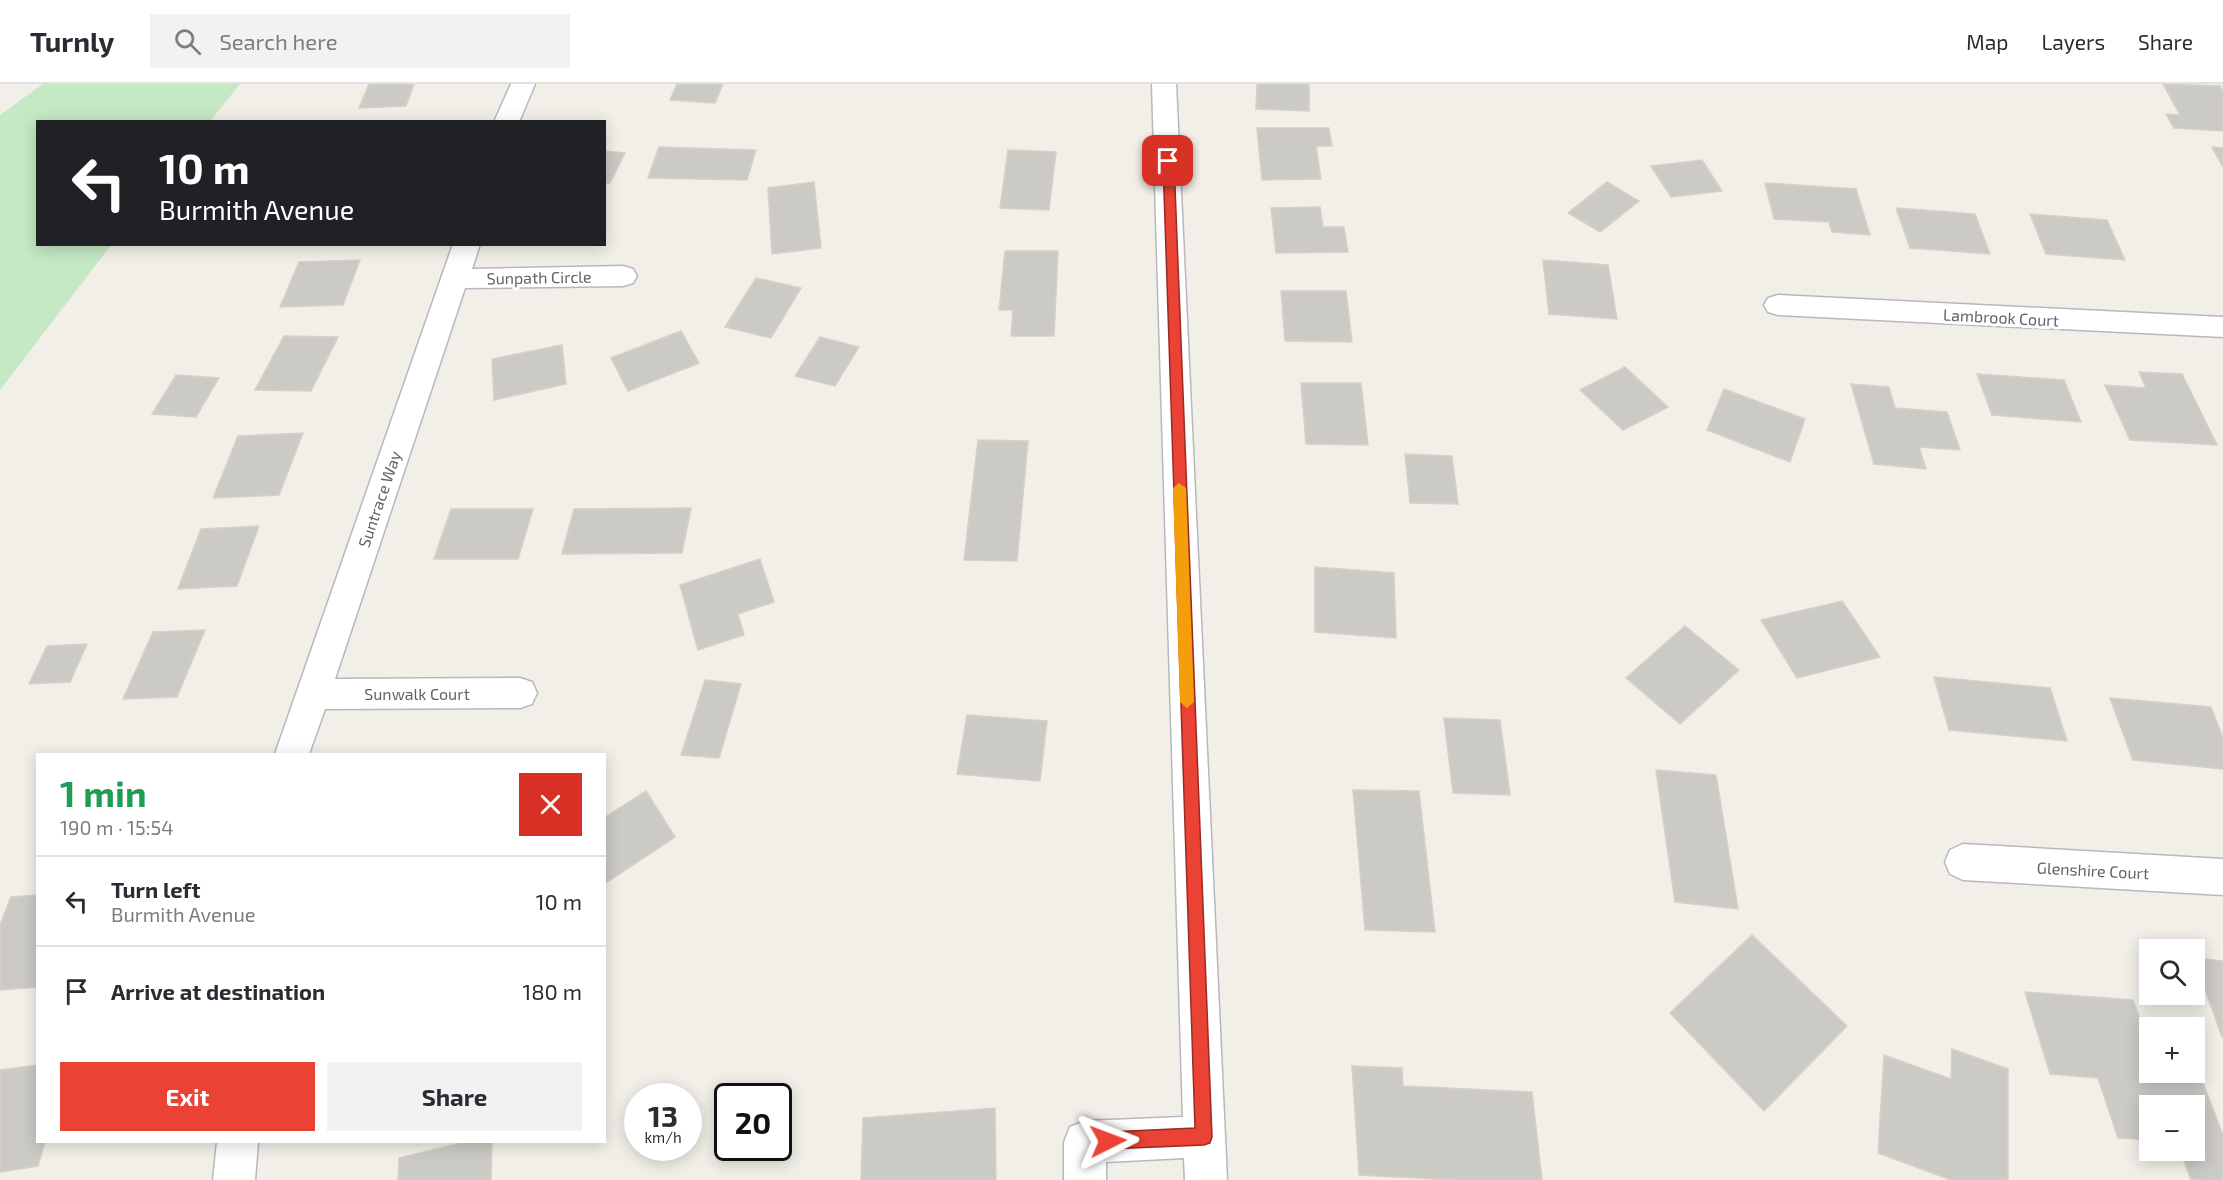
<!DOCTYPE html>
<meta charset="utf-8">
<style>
body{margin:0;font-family:"Exo 2",sans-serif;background:#f2f2f3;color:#2b2b33;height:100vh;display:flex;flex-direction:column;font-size:22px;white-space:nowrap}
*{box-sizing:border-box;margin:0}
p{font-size:20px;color:#7c7c81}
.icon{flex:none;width:33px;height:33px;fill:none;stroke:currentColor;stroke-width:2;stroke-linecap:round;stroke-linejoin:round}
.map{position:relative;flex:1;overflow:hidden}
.side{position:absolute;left:36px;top:669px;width:570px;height:390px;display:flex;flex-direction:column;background:#fff;border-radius:0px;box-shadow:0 3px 15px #0003}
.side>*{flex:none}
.top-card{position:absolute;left:36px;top:36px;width:570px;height:126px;border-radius:0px;box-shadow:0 3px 15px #0003;background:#202124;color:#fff;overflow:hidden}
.buttons{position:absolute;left:2139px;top:855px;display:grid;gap:12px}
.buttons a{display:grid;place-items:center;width:66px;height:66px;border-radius:0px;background:#fff;box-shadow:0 3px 15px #0003;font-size:30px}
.speed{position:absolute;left:624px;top:999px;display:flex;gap:12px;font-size:30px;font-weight:700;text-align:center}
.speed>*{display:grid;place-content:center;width:78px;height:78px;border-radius:50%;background:#fff;box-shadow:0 3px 15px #0003;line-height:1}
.speed small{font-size:15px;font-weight:400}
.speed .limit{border:3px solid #111;border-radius:9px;background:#fff;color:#111}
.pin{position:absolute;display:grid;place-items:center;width:51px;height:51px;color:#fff;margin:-26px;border-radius:12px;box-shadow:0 3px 9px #0006}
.me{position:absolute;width:66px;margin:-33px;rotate:87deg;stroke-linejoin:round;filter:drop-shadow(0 0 4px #0008)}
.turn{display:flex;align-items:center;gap:21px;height:126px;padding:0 24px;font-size:27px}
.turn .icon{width:78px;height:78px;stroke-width:2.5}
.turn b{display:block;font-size:42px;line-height:51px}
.round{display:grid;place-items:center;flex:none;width:63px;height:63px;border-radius:0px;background:#f2f2f3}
.overview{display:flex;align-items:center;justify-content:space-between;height:102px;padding:0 24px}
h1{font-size:36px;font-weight:700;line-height:45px;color:#1e9e55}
.action{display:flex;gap:12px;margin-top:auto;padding:12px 24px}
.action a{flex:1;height:69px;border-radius:0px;background:#ea4335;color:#fff;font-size:24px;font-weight:700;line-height:69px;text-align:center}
.action a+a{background:#f2f2f3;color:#2b2b33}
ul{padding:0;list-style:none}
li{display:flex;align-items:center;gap:18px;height:90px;padding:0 24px;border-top:2px solid #e1e1e2}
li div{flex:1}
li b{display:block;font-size:22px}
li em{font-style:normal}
header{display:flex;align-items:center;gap:36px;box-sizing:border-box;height:84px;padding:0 30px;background:#fff;border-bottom:2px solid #e1e1e2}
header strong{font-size:28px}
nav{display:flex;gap:33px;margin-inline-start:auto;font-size:21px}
.search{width:420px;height:54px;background:#f2f2f3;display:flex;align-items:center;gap:15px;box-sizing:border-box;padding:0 21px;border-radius:0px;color:#7c7c81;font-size:22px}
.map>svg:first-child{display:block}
</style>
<header>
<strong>Turnly</strong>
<div class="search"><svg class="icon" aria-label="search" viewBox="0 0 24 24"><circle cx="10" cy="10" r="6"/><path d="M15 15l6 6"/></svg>Search here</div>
<nav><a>Map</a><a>Layers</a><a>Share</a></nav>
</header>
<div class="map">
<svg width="2223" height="1096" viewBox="0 0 2223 1096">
<rect width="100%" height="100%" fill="#f1efe8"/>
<path fill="#c5e8c5" d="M 43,0 L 240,0 L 210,37 L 38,38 L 38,160 L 111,161 L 0,306 L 0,31 Z"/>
<path fill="#cccac5" stroke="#d6d1c6" stroke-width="1.5" d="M 369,0 L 414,0 L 406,22 L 359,24 Z
M 677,0 L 723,0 L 715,19 L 670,16 Z
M 1257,0 L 1309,0 L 1309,27 L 1256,25 Z
M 2163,0 L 2220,2 L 2223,8 L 2223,47 L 2174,44 L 2166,30 L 2180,31 Z
M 1257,44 L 1329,44 L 1332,62 L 1316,62 L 1321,95 L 1262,96 Z
M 659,63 L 756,66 L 747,96 L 648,94 Z
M 2212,63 L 2223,64 L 2223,83 Z
M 1008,66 L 1056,68 L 1049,126 L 1000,124 Z
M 604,67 L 625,69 L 610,99 L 604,99 Z
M 1702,76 L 1722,107 L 1671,113 L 1651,82 Z
M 814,98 L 821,164 L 772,170 L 768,104 Z
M 1607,98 L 1639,117 L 1600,148 L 1568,129 Z
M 1765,99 L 1856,105 L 1870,151 L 1832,148 L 1829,138 L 1774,135 Z
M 1320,123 L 1323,143 L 1344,143 L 1348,168 L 1276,169 L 1271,124 Z
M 1896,124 L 1975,130 L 1990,170 L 1910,164 Z
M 2030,130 L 2107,136 L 2125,176 L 2046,170 Z
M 1005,167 L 1058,167 L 1054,252 L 1011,252 L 1013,226 L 999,226 Z
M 360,176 L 343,221 L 280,223 L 299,178 Z
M 1543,176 L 1608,181 L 1617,235 L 1549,230 Z
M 756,194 L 801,204 L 771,254 L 725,243 Z
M 1281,207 L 1346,207 L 1352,258 L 1285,257 Z
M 681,247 L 699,279 L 628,307 L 611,274 Z
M 284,252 L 338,253 L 311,307 L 255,306 Z
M 820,253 L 859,263 L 835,302 L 795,292 Z
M 562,261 L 566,300 L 494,316 L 492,275 Z
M 1625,283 L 1668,323 L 1623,346 L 1580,306 Z
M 2139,288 L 2182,290 L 2217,361 L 2130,356 L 2105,301 L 2146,304 Z
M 1977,290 L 2064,296 L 2081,338 L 1992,331 Z
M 176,291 L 219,294 L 196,333 L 152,330 Z
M 1301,299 L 1361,299 L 1368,361 L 1306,360 Z
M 1851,300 L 1889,303 L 1895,324 L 1947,328 L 1960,366 L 1919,363 L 1926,385 L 1874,380 Z
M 1724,305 L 1805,335 L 1790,378 L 1707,346 Z
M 303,349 L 279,411 L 213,414 L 238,352 Z
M 978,356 L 1028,357 L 1017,477 L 964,476 Z
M 1405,370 L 1452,372 L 1458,420 L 1410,419 Z
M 691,424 L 682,469 L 562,470 L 574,425 Z
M 451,425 L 533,425 L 518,475 L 434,475 Z
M 259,442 L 237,502 L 178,505 L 201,445 Z
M 760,475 L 774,518 L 738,530 L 744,551 L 698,566 L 680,501 Z
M 1315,483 L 1394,489 L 1396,554 L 1315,548 Z
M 1842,517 L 1880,573 L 1797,594 L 1761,536 Z
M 1685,542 L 1739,586 L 1680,640 L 1626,594 Z
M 205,546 L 177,613 L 123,615 L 153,548 Z
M 87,560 L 70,598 L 29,600 L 47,562 Z
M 1934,593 L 2050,604 L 2067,657 L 1949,646 Z
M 705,596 L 741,600 L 719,674 L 681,671 Z
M 2110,614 L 2211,623 L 2223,654 L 2223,685 L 2133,676 Z
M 967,631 L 1047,637 L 1040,697 L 957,690 Z
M 1444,634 L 1500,636 L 1510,711 L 1453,709 Z
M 1656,686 L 1716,691 L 1738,825 L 1675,818 Z
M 1353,706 L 1419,707 L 1435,848 L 1365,846 Z
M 646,707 L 675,753 L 604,800 L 604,734 Z
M 38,811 L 38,903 L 0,906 L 0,841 L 11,813 Z
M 1752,851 L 1847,942 L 1764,1027 L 1670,929 Z
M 2194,874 L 2223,877 L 2223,953 L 2222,953 Z
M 2025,908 L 2133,916 L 2150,961 L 2150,988 L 2194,988 L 2194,975 L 2223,1051 L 2223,1096 L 2191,1096 L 2180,1066 L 2194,1066 L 2194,1022 L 2150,1022 L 2150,1056 L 2118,1054 L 2098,994 L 2050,990 Z
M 1952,965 L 2008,985 L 2008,1096 L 1951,1096 L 1878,1069 L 1884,971 L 1951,995 Z
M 38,981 L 38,1058 L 45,1058 L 38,1082 L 0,1088 L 0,986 Z
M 1352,982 L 1402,984 L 1403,1002 L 1532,1008 L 1542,1096 L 1455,1096 L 1359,1091 Z
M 995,1024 L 996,1096 L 861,1096 L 863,1034 Z
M 465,1058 L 492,1058 L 491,1096 L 398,1096 L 399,1074 Z"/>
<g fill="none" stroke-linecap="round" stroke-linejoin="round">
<g stroke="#b5b8bc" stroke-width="3">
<path id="minor" d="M 511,0 L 535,0 L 519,38 L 494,38 Z
M 1152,0 L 1176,0 L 1227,1096 L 1185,1096 L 1184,1074 L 1106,1078 L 1106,1096 L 1064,1096 L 1064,1058 L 1070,1043 L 1085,1037 L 1183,1033 Z
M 453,160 L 480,160 L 472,185 L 623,182 L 633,185 L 637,192 L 633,199 L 623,202 L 465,204 L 335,595 L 520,594 L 532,598 L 537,609 L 532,620 L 520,624 L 325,625 L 309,670 L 275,670 Z
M 1778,211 L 2223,233 L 2223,253 L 1778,231 L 1768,228 L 1764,221 L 1768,214 Z
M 1963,760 L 2223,775 L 2223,811 L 1963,796 L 1950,790 L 1945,778 L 1950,766 Z
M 217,1058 L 258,1058 L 255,1096 L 213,1096 Z"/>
</g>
<use href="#minor" fill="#fff" fill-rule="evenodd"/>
</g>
<path fill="#ea4335" stroke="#982c22" stroke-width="1.5" d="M 1168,73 L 1174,77 L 1212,1053 L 1210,1059 L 1204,1061 L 1108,1065 L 1102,1063 L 1100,1057 L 1102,1051 L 1108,1048 L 1195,1044 L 1163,77 Z"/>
<path fill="#f59e0b" d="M 1179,399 L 1186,404 L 1194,618 L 1187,624 L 1180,618 L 1173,404 Z"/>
<g text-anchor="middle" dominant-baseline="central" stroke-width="6" stroke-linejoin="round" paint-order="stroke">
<g font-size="16" fill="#5f6368" stroke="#fff">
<text transform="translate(539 193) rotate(-1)">Sunpath Circle</text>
<text transform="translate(2001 233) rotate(3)">Lambrook Court</text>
<text transform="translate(379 415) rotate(-71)">Suntrace Way</text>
<text x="417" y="609">Sunwalk Court</text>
<text transform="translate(2093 786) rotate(3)">Glenshire Court</text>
</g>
</g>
</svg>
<div class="buttons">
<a><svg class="icon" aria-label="search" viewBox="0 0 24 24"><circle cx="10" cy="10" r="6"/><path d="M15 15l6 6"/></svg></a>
<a>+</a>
<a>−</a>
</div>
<div class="speed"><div>13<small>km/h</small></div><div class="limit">20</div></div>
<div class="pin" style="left:1168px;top:77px;background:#d93025"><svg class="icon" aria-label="arrive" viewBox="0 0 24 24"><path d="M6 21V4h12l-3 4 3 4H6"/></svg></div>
<svg class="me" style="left:1108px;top:1057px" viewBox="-20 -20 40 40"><path d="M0-17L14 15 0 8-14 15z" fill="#ea4335" stroke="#fff" stroke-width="4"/></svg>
<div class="top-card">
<div class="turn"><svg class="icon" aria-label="left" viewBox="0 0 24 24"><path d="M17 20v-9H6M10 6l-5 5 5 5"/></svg><div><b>10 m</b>Burmith Avenue</div></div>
</div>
<section class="side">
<div class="overview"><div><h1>1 min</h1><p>190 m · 15:54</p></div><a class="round" style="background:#d93025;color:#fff"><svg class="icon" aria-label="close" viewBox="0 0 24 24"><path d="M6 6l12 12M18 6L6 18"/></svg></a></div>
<ul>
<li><svg class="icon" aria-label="left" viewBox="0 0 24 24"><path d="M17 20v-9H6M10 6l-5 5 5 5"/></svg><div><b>Turn left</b><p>Burmith Avenue</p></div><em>10 m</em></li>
<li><svg class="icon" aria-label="arrive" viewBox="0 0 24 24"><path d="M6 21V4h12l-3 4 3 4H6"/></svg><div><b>Arrive at destination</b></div><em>180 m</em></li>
</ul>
<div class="action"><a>Exit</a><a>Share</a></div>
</section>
</div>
